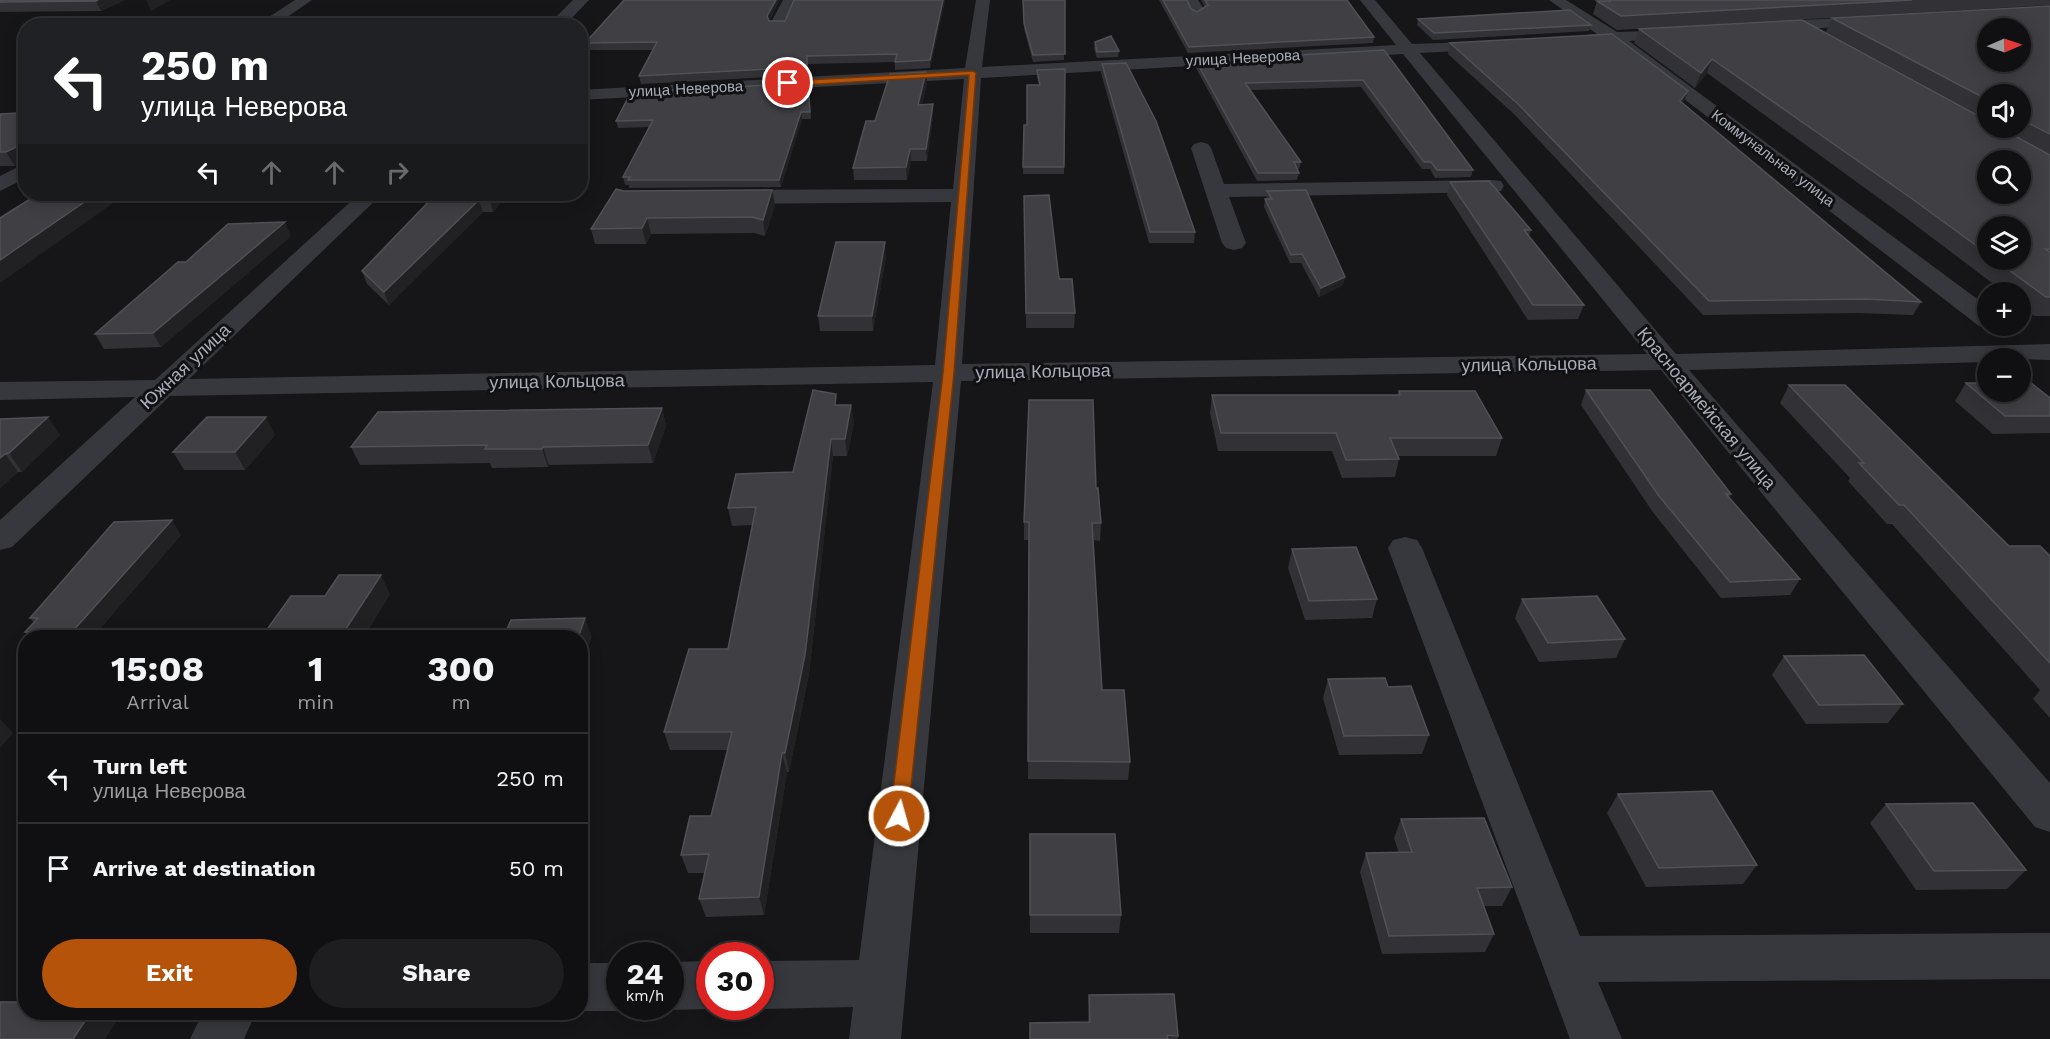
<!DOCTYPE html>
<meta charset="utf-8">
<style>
body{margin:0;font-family:"Work Sans",sans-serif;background:#1e1e20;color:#f1f3f6;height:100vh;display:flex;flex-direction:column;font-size:22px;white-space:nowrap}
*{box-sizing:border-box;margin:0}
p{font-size:20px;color:#9c9d9f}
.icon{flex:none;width:33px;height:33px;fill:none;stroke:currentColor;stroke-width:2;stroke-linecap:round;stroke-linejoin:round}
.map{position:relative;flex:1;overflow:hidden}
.drawer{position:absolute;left:18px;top:630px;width:570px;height:390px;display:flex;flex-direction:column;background:#101012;border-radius:24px;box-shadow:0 3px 15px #0003,0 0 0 2px #303032}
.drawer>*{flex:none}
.top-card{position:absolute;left:18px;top:18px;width:570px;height:183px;border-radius:24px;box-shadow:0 3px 15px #0003,0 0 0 2px #303032;background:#202124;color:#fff;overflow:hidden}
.needle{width:39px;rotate:88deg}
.fabs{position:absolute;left:1977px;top:18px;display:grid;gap:12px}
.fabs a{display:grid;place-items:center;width:54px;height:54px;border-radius:50%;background:#101012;box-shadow:0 3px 15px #0003,0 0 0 2px #303032;font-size:30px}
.speed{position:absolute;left:606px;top:942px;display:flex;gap:12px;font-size:30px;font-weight:700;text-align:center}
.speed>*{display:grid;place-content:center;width:78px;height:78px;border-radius:50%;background:#101012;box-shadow:0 3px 15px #0003,0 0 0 2px #303032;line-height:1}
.speed small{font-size:15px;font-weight:400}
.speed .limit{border:9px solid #d22;background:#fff;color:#111}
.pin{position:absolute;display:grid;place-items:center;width:51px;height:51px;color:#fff;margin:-26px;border:3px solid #fff;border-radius:50%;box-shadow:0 2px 6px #0007}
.me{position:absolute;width:66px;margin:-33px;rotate:6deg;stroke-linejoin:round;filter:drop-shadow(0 0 4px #0008)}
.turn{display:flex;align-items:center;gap:21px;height:126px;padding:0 24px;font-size:27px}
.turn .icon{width:78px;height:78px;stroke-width:2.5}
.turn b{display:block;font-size:42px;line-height:51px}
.lanes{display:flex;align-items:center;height:57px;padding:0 24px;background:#0003;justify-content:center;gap:30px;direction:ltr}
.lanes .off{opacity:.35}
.eta{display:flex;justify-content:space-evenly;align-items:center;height:102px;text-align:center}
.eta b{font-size:36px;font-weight:700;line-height:42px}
.primary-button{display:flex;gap:12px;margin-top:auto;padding:12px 24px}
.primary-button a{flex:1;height:69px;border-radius:36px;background:#b45309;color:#fff;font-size:24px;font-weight:700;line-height:69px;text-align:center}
.primary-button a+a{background:#1e1e20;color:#f1f3f6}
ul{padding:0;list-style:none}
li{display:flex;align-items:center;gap:18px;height:90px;padding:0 24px;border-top:2px solid #303032}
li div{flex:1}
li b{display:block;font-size:22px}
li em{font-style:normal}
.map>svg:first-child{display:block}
</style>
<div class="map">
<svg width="2050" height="1039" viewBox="0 0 2050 1039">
<rect width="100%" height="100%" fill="#161618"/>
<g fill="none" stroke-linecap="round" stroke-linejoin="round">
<path fill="#37383d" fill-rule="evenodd" d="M 295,0 L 312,0 L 274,26 L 255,26 Z
M 573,0 L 589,0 L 564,26 L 547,26 Z
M 783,0 L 797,0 L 784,27 L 772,27 L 770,24 Z
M 976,0 L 990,0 L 982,67 L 1396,45 L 1360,0 L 1375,0 L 1412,44 L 1501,41 L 1503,44 L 1501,47 L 1495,49 L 1420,53 L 1676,354 L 2050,344 L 2050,360 L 1988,358 L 1988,362 L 1689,370 L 2050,783 L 2050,832 L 2035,827 L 1661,370 L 961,381 L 901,1039 L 849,1039 L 853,1007 L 760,1009 L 754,1006 L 760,1006 L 760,961 L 859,960 L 933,382 L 170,396 L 12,547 L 0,550 L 0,520 L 135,397 L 0,400 L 0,382 L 155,380 L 359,194 L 382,194 L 189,379 L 935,365 L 951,202 L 729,204 L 721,202 L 718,197 L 721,192 L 729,190 L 953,189 L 964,79 L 580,100 L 580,90 L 965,68 ZM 1403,54 L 1647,354 L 962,364 L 981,78 Z
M 1184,0 L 1198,0 L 1205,11 L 1197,16 L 1192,14 Z
M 1549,0 L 1566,0 L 1617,32 L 1687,30 L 1689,33 L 1681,38 L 1629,41 L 1988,307 L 1988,326 L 1997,326 L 1988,328 L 1979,326 L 1610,42 L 1565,43 L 1563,40 L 1565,37 L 1597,34 Z
M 1876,16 L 1881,18 L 1884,21 L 1881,24 L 1765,32 L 1757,27 L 1765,22 Z
M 1201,142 L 1208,144 L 1211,148 L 1224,184 L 1493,180 L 1501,181 L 1504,186 L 1501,191 L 1493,192 L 1229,197 L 1246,243 L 1242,248 L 1234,250 L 1226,248 L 1222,243 L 1191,148 L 1194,144 Z
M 26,163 L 26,178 L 0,191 L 0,176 Z
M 1405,537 L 1417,540 L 1422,548 L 1580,936 L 2050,933 L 2050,979 L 1598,982 L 1622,1039 L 1570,1039 L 1388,548 L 1393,540 Z
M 710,961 L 710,1006 L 716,1006 L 710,1009 L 670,1010 L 662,1006 L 670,1006 L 670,962 Z
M 580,963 L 620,963 L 620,1006 L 631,1006 L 620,1011 L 580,1011 Z
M 203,1012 L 256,1012 L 244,1039 L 190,1039 Z"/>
</g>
<path fill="#323236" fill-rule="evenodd" d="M 0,0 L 125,0 L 101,11 L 0,12 Z
M 624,0 L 780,0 L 769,21 L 785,21 L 794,0 L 945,0 L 930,68 L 895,70 L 895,62 L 808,64 L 808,75 L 641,84 L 639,76 L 653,50 L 587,50 L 585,43 Z
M 1023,0 L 1065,0 L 1064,60 L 1033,62 L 1024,29 Z
M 1159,0 L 1187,0 L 1191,9 L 1197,12 L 1205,7 L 1201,0 L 1347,0 L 1374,37 L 1373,43 L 1188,53 Z
M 1598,0 L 2050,0 L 2050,5 L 1617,30 L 1593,14 L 1597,1 L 1598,1 Z
M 2050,6 L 2050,316 L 2034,316 L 2020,305 L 2020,292 L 2004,292 L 1902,215 L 1707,73 L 1695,88 L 1634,43 L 1639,29 L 1988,128 L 2020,128 L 2020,94 L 1988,94 L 1988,120 L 1826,32 L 1832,18 ZM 1988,226 L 2020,260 L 1988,260 Z
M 1418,19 L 1591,25 L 1589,31 L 1433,40 L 1417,25 Z
M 1095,42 L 1119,51 L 1118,57 L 1097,58 L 1094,49 Z
M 1450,43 L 1688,91 L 1683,103 L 1921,302 L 1913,315 L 1858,313 L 1703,315 L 1515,115 L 1448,54 Z
M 1384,50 L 1473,170 L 1471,177 L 1435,178 L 1430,169 L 1422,169 L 1361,87 L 1250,90 L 1301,162 L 1299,169 L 1297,169 L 1299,173 L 1297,180 L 1257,181 L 1196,68 L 1196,61 Z
M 1102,64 L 1195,232 L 1194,243 L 1149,243 L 1101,73 Z
M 1065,69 L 1064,174 L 1023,174 L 1024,125 L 1027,125 L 1039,85 L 1037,77 L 1037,70 Z
M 926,72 L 927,83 L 922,105 L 933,104 L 933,116 L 927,161 L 911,161 L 907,180 L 854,180 L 853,168 L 875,121 Z
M 809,90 L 811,119 L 802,119 L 781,187 L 629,188 L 629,185 L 625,185 L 623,177 L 649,127 L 618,128 L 616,121 Z
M 26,99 L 26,161 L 15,166 L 0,166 L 0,114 L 20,113 Z
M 1450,182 L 1531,230 L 1529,236 L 1584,305 L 1578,319 L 1528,320 L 1447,195 Z
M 772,190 L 775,205 L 765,236 L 754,233 L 651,234 L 646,244 L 595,244 L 591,229 L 624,191 Z
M 1267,191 L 1345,277 L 1343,285 L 1319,297 L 1301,263 L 1290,263 L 1264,207 L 1265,199 L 1266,199 Z
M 507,194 L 493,212 L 483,212 L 389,305 L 367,284 L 362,271 L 431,200 Z
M 1024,196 L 1075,313 L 1074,328 L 1026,328 Z
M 291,236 L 161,347 L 104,349 L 95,334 L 186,262 Z
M 886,256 L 873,331 L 820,331 L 818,316 Z
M 1966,383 L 2050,398 L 2050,433 L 1993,434 L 1955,401 Z
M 1789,385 L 2009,546 L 2050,556 L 2050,718 L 2033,699 L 2040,690 L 1892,524 L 1887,524 L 1848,481 L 1850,478 L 1780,403 Z
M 1586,390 L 1731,494 L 1729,498 L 1800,579 L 1790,595 L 1721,598 L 1652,511 L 1581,405 Z
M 1399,391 L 1502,438 L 1496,456 L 1398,456 L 1399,459 L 1395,477 L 1342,478 L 1332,451 L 1218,451 L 1210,413 L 1212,395 L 1397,395 Z
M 838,405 L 851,405 L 854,423 L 847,456 L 833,456 L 809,674 L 789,772 L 787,772 L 764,915 L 706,917 L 699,899 L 705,873 L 688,873 L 681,855 L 711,816 L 728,750 L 670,750 L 664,732 L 728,649 L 753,525 L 732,526 L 728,508 L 793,472 Z
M 662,408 L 666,426 L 653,463 L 549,465 L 548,467 L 492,468 L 490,463 L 360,465 L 351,447 Z
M 0,419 L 60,435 L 22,472 L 18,472 L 0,488 Z
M 275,435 L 245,470 L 184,470 L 173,452 Z
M 1096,488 L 1101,523 L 1100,541 L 1093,540 L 1102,690 L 1130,762 L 1128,780 L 1028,779 L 1029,540 L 1024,540 L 1024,522 Z
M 181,535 L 92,638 L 30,638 L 25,632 L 34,623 L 30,618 Z
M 1292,549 L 1377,599 L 1372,618 L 1305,620 L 1288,568 Z
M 390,594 L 363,638 L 265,638 L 263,635 L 325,596 Z
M 1522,599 L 1625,639 L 1616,658 L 1539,662 L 1515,618 Z
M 1784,656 L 1903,704 L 1888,723 L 1806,724 L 1772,675 Z
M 1328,679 L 1388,687 L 1429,735 L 1422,754 L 1339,755 L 1323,698 Z
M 1618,794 L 1757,865 L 1743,884 L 1646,887 L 1607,813 Z
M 1886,804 L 2026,870 L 2007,889 L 1916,890 L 1870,823 Z
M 1401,819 L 1512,887 L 1502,906 L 1484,906 L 1494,934 L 1485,952 L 1382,954 L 1360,872 L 1366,853 L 1399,853 L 1394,838 Z
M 1030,834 L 1121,915 L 1119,933 L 1030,933 Z
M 1089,995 L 1178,1036 L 1178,1039 L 1030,1039 L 1088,1022 Z"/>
<path fill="#212124" d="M 98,0 L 125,0 L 101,11 L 96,1 Z
M 146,0 L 171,0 L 151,11 Z
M 776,0 L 780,0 L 768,23 L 767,16 Z
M 943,0 L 945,0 L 930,68 L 930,60 Z
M 1712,59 L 1707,73 L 1695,88 L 1701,73 Z
M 926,72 L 927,83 L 919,117 L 918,105 Z
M 1688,91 L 1684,102 L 1676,112 L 1680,101 Z
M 933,104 L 933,116 L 927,161 L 926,149 Z
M 801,112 L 802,119 L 781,187 L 779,180 Z
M 18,146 L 20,151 L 25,161 L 15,166 L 6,152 Z
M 910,149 L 911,161 L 907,180 L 906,167 Z
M 772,190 L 775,205 L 765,236 L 763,220 Z
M 96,194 L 126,194 L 0,283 L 0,260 Z
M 494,194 L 507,194 L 493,212 L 490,200 Z
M 479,200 L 483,212 L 389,305 L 384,292 Z
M 647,218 L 651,234 L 646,244 L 642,228 Z
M 285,222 L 291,236 L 161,347 L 153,333 Z
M 885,242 L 886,256 L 873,331 L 872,316 Z
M 1345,277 L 1343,285 L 1319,297 L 1321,288 Z
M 851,405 L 854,423 L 847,456 L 845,439 Z
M 662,408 L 666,426 L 653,463 L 648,445 Z
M 48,417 L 60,435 L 22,472 L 9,453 Z
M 266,417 L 275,435 L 245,470 L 235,452 Z
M 831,439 L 833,456 L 809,674 L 789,772 L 785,753 Z
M 543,447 L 549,465 L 548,467 L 542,449 Z
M 5,454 L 18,472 L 0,488 L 0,458 Z
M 172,520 L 181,535 L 92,638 L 77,638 L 72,632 Z
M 381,575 L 390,594 L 363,638 L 343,638 L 342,635 Z
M 585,618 L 592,637 L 580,669 L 580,638 L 578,638 Z
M 0,719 L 13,733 L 0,748 Z
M 782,753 L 787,772 L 764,915 L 759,897 Z
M 91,1012 L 107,1012 L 117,1021 L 105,1039 L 73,1039 Z"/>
<path fill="#3f3f44" stroke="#4f5156" stroke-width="1.5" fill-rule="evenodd" d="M 0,0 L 98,0 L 96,1 L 0,2 Z
M 624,0 L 776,0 L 767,16 L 769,21 L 785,21 L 794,0 L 943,0 L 930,60 L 895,62 L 897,54 L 807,56 L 807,67 L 639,76 L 657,42 L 585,43 Z
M 1023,0 L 1065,0 L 1065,54 L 1033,55 L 1024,23 Z
M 1163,0 L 1187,0 L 1191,9 L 1197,12 L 1208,5 L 1205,0 L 1347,0 L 1374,37 L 1189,47 Z
M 1609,0 L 1912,0 L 1621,16 L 1597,1 L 1611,1 Z
M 2050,6 L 2050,134 L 2020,119 L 2020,94 L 1988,94 L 1988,100 L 1832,18 ZM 1988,28 L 2020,28 L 2020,62 L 1988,62 Z
M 1570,10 L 1591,25 L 1434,33 L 1418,19 Z
M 1802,20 L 1988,121 L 1988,128 L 2000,128 L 2050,155 L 2050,249 L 2045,249 L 2050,252 L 2050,297 L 2046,297 L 1995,260 L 2020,260 L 2020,226 L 1988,226 L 1988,254 L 1911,198 L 1712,59 L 1701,73 L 1639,29 ZM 1988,160 L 2020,160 L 2020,194 L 1988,194 Z
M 1612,34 L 1688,91 L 1680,101 L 1921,302 L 1866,299 L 1709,301 L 1518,104 L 1450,43 Z
M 1111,36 L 1119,51 L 1097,52 L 1095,42 Z
M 1384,50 L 1473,170 L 1437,170 L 1431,162 L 1424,162 L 1363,80 L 1245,83 L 1301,162 L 1294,162 L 1299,173 L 1258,173 L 1196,61 Z
M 1126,63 L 1156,121 L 1195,232 L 1150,232 L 1102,64 Z
M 1065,69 L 1064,167 L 1023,167 L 1024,125 L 1027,125 L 1027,85 L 1040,85 L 1037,70 Z
M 926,72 L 918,105 L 933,104 L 926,149 L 910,149 L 906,167 L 853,168 L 866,121 L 875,121 L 890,74 Z
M 808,83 L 810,112 L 801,112 L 779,180 L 628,180 L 630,177 L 623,177 L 653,120 L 616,121 L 631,92 Z
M 26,99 L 26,151 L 20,151 L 18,146 L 6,152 L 0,152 L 0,114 L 20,113 L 20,102 Z
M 1489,181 L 1531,230 L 1524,230 L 1584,305 L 1533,305 L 1450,182 Z
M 616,189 L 624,191 L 772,190 L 763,220 L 752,217 L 647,218 L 642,228 L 591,229 Z
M 1306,190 L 1345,277 L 1321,288 L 1302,254 L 1291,255 L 1265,199 L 1272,199 L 1267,191 Z
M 38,194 L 96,194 L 0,260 L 0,218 Z
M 436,194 L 494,194 L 490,200 L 479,200 L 384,292 L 362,271 Z
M 1049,195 L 1059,279 L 1072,279 L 1075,313 L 1026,313 L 1024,196 Z
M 285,222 L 153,333 L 95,334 L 178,262 L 186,262 L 228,224 Z
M 836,242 L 885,242 L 872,316 L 818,316 Z
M 2030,382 L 2050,398 L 2050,416 L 2005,416 L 1966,383 L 1988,383 L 1988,392 L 2020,392 L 2020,383 Z
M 1789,385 L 1845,385 L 2009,546 L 2040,546 L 2050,556 L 2050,663 L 1904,505 L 1899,505 L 1859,463 L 1864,463 Z
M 813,390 L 836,394 L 835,405 L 851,405 L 845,439 L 831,439 L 805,655 L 785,753 L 782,753 L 759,897 L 699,899 L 709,854 L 681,855 L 690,816 L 711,816 L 732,732 L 664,732 L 689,649 L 728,649 L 756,507 L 728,508 L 736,474 L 793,472 Z
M 1586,390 L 1650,390 L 1731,494 L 1726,494 L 1800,579 L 1730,582 L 1659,496 Z
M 1399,391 L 1475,391 L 1502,438 L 1390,438 L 1399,459 L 1346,460 L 1336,433 L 1221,433 L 1212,395 L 1400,395 Z
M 1029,400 L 1093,400 L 1096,488 L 1098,488 L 1101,523 L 1092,523 L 1102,690 L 1124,690 L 1130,762 L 1028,761 L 1029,522 L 1024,522 Z
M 662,408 L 648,445 L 543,447 L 542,449 L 485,449 L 487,445 L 351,447 L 378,412 Z
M 48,417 L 9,453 L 5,454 L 0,458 L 0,419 Z
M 207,417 L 266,417 L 235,452 L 173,452 Z
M 172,520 L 72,632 L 25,632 L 38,618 L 30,618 L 114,522 Z
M 1356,547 L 1377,599 L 1309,601 L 1292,549 Z
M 339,575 L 381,575 L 342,635 L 263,635 L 291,596 L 325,596 Z
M 1597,596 L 1625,639 L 1548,643 L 1522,599 Z
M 585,618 L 578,638 L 503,638 L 511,620 Z
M 1864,655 L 1903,704 L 1819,705 L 1784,656 Z
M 1385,678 L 1388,687 L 1411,686 L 1429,735 L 1344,736 L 1328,679 Z
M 1712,791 L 1757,865 L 1659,868 L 1618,794 Z
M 1973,803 L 2026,870 L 1934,871 L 1886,804 Z
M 1484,818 L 1512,887 L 1477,888 L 1494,934 L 1389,936 L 1366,853 L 1412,852 L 1401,819 Z
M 1030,834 L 1115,834 L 1121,915 L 1030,915 Z
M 1174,994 L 1178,1036 L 1167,1035 L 1168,1039 L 1030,1039 L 1030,1023 L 1090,1022 L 1089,995 Z
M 0,1002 L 26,1002 L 26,1012 L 91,1012 L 73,1039 L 0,1039 Z"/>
<path fill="#b45309" stroke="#753606" stroke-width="1.5" d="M 973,71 L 976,73 L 954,373 L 908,816 L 906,822 L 899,824 L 893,822 L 890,816 L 943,373 L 969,75 L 788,86 L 785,83 L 788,81 Z"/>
<g text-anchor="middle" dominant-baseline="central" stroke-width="6" stroke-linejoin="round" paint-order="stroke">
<g font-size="15" fill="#a8adb8" stroke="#111113">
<text transform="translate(1243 58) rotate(-3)">улица Неверова</text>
<text transform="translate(686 89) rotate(-3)">улица Неверова</text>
<text transform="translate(1773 158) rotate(37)">Коммунальная улица</text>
</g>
<g font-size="18" fill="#a8adb8" stroke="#111113">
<text transform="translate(1529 364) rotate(-1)">улица Кольцова</text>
<text transform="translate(185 366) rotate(-43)">Южная улица</text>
<text transform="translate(1043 371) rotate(-1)">улица Кольцова</text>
<text transform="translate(557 381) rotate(-1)">улица Кольцова</text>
<text transform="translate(1707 408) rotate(50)">Красноармейская улица</text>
</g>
</g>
</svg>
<div class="fabs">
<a><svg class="needle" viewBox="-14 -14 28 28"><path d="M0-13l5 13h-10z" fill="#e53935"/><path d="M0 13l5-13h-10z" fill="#9c9d9f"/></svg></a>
<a><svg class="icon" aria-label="sound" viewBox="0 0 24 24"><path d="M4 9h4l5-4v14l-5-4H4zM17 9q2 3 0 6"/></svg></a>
<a><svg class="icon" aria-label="search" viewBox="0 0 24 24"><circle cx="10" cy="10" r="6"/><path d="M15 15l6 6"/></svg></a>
<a><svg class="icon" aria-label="layers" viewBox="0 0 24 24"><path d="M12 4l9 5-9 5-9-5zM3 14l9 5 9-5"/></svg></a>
<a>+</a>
<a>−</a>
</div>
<div class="speed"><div>24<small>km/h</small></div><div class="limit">30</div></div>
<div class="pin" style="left:788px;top:83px;background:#d93025"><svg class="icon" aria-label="arrive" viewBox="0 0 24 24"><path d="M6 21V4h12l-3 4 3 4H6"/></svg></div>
<svg class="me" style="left:899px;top:816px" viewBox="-20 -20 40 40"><circle r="17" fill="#b45309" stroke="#fff" stroke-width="3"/><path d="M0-11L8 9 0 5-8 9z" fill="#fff"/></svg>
<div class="top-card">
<div class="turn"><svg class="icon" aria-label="left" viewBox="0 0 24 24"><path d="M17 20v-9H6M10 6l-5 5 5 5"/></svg><div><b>250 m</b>улица Неверова</div></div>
<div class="lanes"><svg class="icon" aria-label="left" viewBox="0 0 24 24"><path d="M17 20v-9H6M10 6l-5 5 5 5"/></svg><svg class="icon off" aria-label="ahead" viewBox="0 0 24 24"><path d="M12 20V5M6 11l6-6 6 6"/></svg><svg class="icon off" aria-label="ahead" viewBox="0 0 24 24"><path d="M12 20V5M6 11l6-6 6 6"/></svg><svg class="icon off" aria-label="right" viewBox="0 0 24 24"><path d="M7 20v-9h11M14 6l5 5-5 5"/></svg></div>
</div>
<section class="drawer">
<div class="eta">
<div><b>15:08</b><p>Arrival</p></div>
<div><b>1</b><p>min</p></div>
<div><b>300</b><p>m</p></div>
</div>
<ul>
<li><svg class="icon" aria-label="left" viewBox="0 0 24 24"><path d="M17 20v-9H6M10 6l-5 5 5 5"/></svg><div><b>Turn left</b><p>улица Неверова</p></div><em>250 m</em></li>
<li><svg class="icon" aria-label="arrive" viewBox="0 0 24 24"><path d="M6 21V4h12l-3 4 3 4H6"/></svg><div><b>Arrive at destination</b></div><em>50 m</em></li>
</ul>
<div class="primary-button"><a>Exit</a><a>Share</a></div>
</section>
</div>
